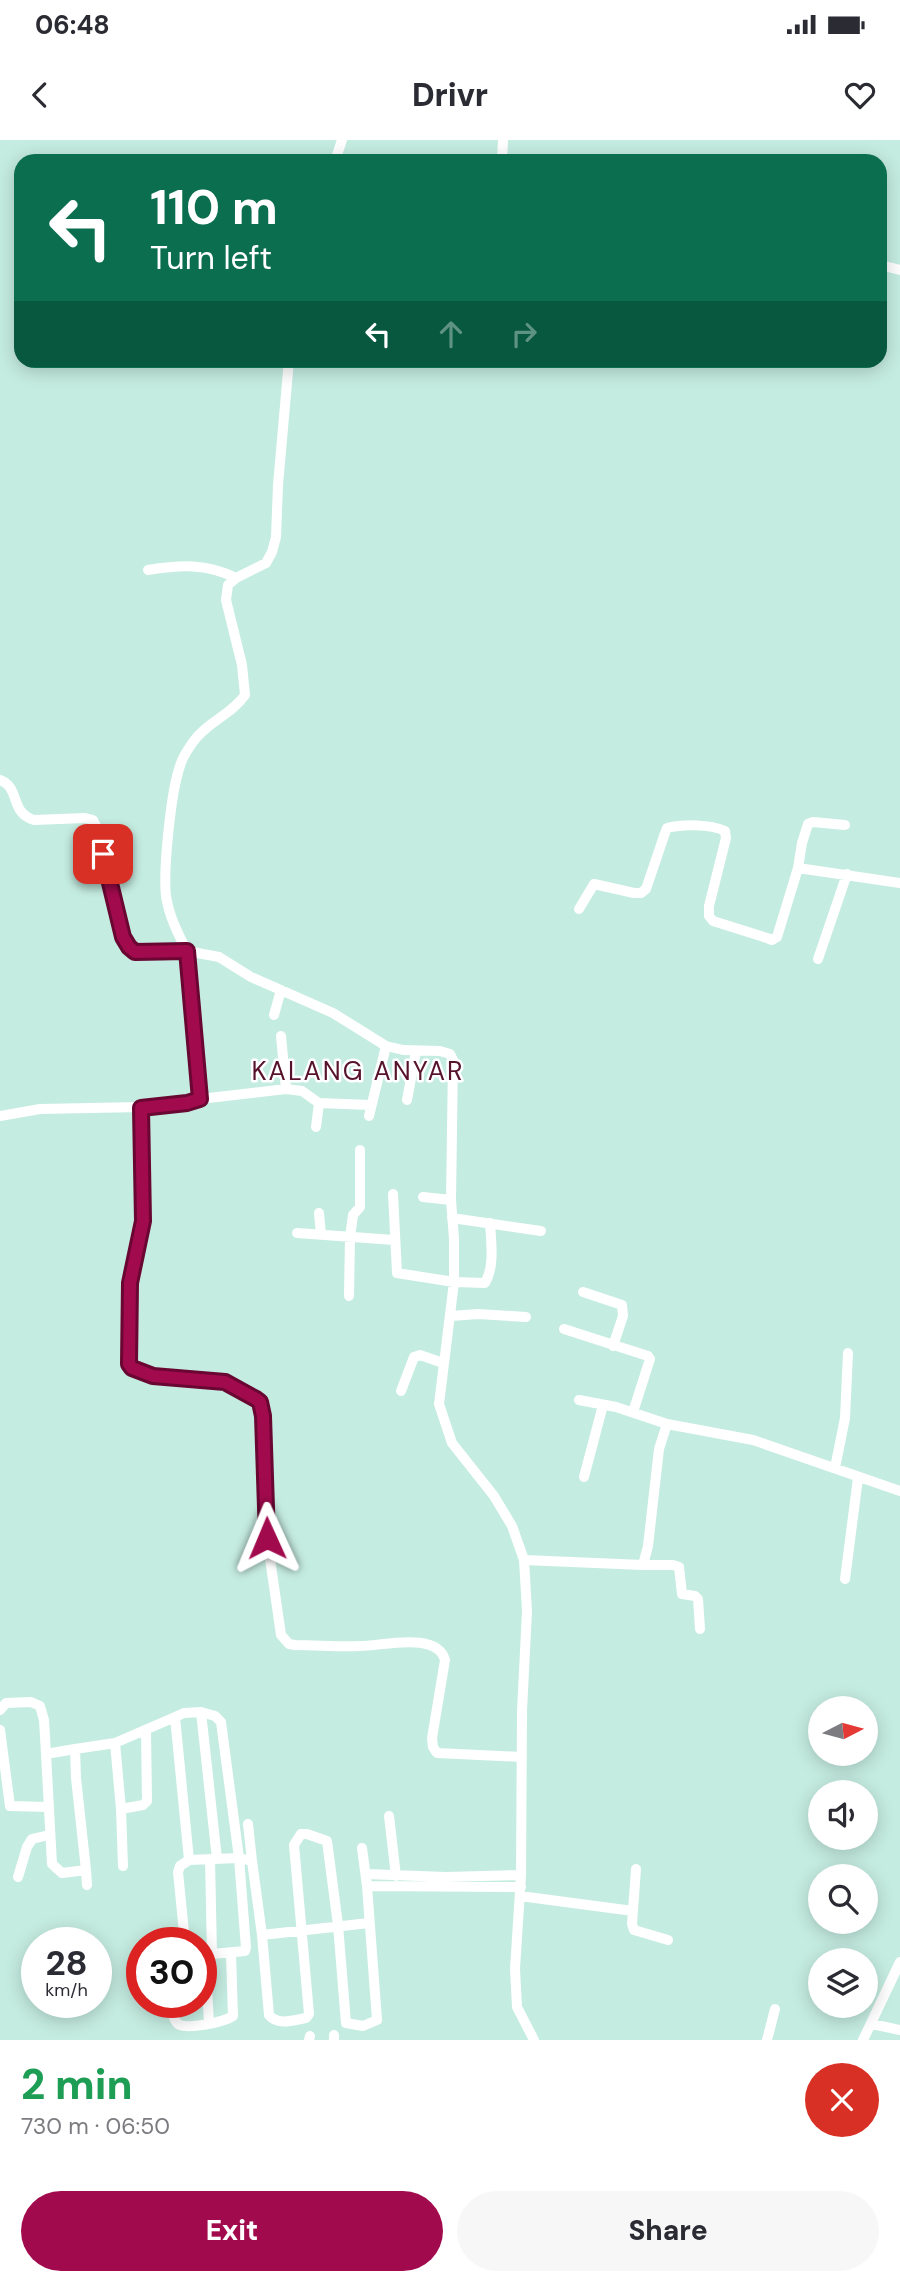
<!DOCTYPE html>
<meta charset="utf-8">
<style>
body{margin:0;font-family:"DM Sans",sans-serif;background:#f7f7f7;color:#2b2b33;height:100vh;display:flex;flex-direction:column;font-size:26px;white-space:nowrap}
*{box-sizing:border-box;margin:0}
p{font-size:23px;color:#7c7c81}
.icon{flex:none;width:38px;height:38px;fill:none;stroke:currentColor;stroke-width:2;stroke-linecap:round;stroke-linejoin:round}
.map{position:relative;height:1900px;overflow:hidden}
.drawer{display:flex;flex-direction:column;background:#fff;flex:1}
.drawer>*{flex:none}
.banner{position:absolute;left:14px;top:14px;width:873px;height:214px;border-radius:21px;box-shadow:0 4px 18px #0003;background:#0b6e4f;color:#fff;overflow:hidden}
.needle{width:46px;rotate:84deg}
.fabs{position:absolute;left:808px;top:1556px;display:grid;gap:14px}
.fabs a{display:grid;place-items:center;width:70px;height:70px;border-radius:50%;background:#fff;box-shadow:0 4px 18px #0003;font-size:35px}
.speed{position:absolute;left:21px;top:1787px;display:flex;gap:14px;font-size:35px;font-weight:700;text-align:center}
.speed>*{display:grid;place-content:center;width:91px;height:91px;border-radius:50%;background:#fff;box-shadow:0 4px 18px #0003;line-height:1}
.speed small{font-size:18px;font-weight:400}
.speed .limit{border:10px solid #d22;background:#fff;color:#111}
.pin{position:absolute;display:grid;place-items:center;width:60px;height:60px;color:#fff;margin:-30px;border-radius:14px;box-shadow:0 4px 10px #0006}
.me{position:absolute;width:77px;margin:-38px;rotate:359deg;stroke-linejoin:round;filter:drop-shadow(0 0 5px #0008)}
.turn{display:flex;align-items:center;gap:24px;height:147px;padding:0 21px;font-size:32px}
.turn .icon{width:91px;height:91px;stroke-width:2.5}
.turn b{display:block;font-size:49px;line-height:60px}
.lanes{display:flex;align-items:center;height:66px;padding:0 21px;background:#0003;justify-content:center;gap:35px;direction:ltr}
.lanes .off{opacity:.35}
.round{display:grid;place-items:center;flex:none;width:74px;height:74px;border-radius:37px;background:#f7f7f7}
.summary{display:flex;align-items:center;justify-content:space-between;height:119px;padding:0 21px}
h1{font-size:42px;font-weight:800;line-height:52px;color:#1e9e55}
.cta{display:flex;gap:14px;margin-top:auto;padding:14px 21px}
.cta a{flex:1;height:80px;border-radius:42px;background:#a10a4d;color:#fff;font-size:28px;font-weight:800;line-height:80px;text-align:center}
.cta a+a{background:#f7f7f7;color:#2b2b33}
.status{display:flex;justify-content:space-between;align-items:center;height:49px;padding:0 35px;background:#fff;direction:ltr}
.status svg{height:19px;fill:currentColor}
header{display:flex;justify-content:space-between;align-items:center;height:91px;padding:0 21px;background:#fff;font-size:32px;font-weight:800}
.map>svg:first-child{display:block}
</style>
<div class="status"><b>06:48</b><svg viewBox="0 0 49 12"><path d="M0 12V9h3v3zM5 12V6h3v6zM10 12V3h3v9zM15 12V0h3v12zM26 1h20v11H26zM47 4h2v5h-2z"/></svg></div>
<header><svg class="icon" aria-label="back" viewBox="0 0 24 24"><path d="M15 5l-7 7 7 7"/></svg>Drivr<svg class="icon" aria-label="heart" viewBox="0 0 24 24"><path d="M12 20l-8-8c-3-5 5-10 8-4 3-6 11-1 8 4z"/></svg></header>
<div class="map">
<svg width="900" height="1900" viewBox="0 0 900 1900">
<rect width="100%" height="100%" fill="#c5ece1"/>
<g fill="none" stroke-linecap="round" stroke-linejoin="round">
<path stroke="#fff" stroke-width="10" d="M 817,19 L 817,21
M 335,21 L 342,0
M 502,21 L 503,0
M 880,125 L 900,130
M 289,220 L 278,345 L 276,397 L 272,412 L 266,423 L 236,438 L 228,445 L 226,460 L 242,525 L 245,555 C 231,575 207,582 193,602 C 188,609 182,618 180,626 C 171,651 163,730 166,756 C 169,776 178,794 187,811 L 219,817 L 251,837 L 333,873 L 386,906 L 403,910 L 440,911 L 450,914 L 453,920 L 451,1060 L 454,1099 L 454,1142 L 439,1264 L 452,1303 L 494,1356 L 512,1386 L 524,1420 L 527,1471 L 522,1571 L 521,1735 L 515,1829 L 517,1867 L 534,1900
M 148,430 C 180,425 206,423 236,438
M 0,640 C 21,648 9,672 34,680 L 85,678 L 93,680 L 98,690 L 123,797 L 129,807 L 135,812 L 187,811 L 200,959 L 187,963 L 141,967 L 40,969 L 0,976
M 798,728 L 802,703 L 808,684 L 813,682 L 845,685
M 579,769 L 594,744 L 634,753 L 641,753 L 646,749 L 665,693 L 667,688 C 683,684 710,684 725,691 L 726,698 L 709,766 L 709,776 L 713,781 L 767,798 L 772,800 L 777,797 L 798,728 L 900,743
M 818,819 L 847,734
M 274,875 L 281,850
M 286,949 L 302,951 L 319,963 L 316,987
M 200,959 L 286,949 L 281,896
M 407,960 L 416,911
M 319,963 L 371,965
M 141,967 L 143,1081 L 130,1143 L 129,1224 C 147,1246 196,1236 221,1241 C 234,1243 251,1253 260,1262 L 263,1276 L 267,1398 L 281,1495 L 289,1504 L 295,1505 C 317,1505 339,1507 360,1506 C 383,1506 437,1491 445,1520 L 432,1598 L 433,1607 L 437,1613 L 522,1617
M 369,976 L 386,906
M 393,1054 L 397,1133 L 454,1142 L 485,1143 C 495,1126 491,1102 490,1083
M 423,1057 L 451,1060
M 319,1073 L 321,1095
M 452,1078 L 541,1091
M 297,1093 L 394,1100
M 583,1152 L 622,1165 L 623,1176 L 613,1206
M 349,1156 L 350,1097 L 353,1075 L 360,1067 L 360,1010
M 451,1176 L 478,1174 L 526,1177
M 564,1189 L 648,1216 L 650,1219 L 633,1272
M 401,1251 L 414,1217 L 420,1215 L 443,1223
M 579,1260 L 616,1267 L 667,1284
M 835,1328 L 845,1278 L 848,1213
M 584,1337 L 603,1265
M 524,1420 L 643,1425 L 648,1406 L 659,1309 L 667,1284 L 753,1300 L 900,1351
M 643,1425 L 673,1425 L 679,1427 L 682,1454 L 695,1456 L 698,1459 L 700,1489
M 845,1439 L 858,1338
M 0,1570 L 6,1563 L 31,1562 L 40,1566 L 44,1580 L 46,1614
M 175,1577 L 184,1573 L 201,1572 L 217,1719
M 0,1590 L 10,1666 L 48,1667
M 146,1590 L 147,1661 L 143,1665 L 121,1669 L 115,1603 L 175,1577 L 189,1720 L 239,1718 L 252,1721 L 262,1795 L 369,1783
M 75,1609 L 46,1614 L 52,1724 L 62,1733 L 86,1730 L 76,1638 L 75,1609 L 115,1603
M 121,1669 L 123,1726
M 389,1676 L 396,1736
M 248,1684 L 252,1721
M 210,1719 L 212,1814
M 636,1729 L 632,1784 L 634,1790 L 668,1800
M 86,1730 L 87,1745
M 366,1734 L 446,1737 L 521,1735
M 18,1737 L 27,1707 L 32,1699 L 49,1695
M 367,1746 L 521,1747
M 520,1756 L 633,1771
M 262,1795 L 269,1875 C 278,1886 294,1880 306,1878 L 309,1874 L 294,1705 L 301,1694 L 307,1694 L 327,1701 L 338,1785 L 346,1883 L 363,1886 L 377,1880 L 367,1746 L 362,1708
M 185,1802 L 178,1732 L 180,1726 L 189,1720
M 205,1814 L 209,1883
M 201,1815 L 245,1811 L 246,1808 L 239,1718 L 221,1582 L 215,1576 L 201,1572
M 173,1862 C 173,1869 172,1879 178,1884 C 187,1890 224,1882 233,1876 L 231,1814
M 872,1884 L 900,1890
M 309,1900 L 310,1896
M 334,1900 L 334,1895
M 767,1900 L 775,1869
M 863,1900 L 900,1822"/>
</g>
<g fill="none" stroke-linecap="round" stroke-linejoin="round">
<g stroke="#690632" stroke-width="18">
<path id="route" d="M 103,714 L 123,797 L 129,807 L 135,812 L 187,811 L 200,959 L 187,963 L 141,968 L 143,1081 L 130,1143 L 129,1224 L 132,1228 L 153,1236 L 225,1242 L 256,1259 L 260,1262 L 263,1276 L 267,1398"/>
</g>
<use href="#route" stroke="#a10a4d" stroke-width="12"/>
</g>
<g text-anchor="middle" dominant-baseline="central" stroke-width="5" stroke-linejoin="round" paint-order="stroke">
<g font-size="26" letter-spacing="2" fill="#56132b" stroke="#fff">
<text x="358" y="931">KALANG ANYAR</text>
</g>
</g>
</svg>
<div class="fabs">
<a><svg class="needle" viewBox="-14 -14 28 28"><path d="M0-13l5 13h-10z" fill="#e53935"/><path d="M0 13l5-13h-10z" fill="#7c7c81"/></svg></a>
<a><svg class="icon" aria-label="sound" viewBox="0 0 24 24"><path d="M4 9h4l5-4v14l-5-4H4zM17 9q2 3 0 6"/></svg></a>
<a><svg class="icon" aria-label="search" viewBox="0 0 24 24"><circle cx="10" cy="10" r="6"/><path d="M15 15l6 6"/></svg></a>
<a><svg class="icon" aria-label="layers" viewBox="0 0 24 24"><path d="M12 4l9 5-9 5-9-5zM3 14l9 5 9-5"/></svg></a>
</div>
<div class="speed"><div>28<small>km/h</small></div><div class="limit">30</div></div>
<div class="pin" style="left:103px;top:714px;background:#d93025"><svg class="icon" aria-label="arrive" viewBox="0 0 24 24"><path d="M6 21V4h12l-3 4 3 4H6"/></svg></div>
<svg class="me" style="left:267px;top:1398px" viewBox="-20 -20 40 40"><path d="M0-17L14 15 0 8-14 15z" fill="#a10a4d" stroke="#fff" stroke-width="4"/></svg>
<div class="banner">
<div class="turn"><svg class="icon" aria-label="left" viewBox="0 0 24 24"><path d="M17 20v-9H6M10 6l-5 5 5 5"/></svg><div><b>110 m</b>Turn left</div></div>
<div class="lanes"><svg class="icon" aria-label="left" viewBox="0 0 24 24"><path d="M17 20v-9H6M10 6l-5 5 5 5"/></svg><svg class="icon off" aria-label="ahead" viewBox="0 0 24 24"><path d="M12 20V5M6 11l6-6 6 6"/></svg><svg class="icon off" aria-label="right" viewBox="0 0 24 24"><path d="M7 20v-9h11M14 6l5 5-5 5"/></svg></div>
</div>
</div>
<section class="drawer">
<div class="summary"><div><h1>2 min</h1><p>730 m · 06:50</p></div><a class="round" style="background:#d93025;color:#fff"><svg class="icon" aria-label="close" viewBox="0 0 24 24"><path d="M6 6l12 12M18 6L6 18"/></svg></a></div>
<div class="cta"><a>Exit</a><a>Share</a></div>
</section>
